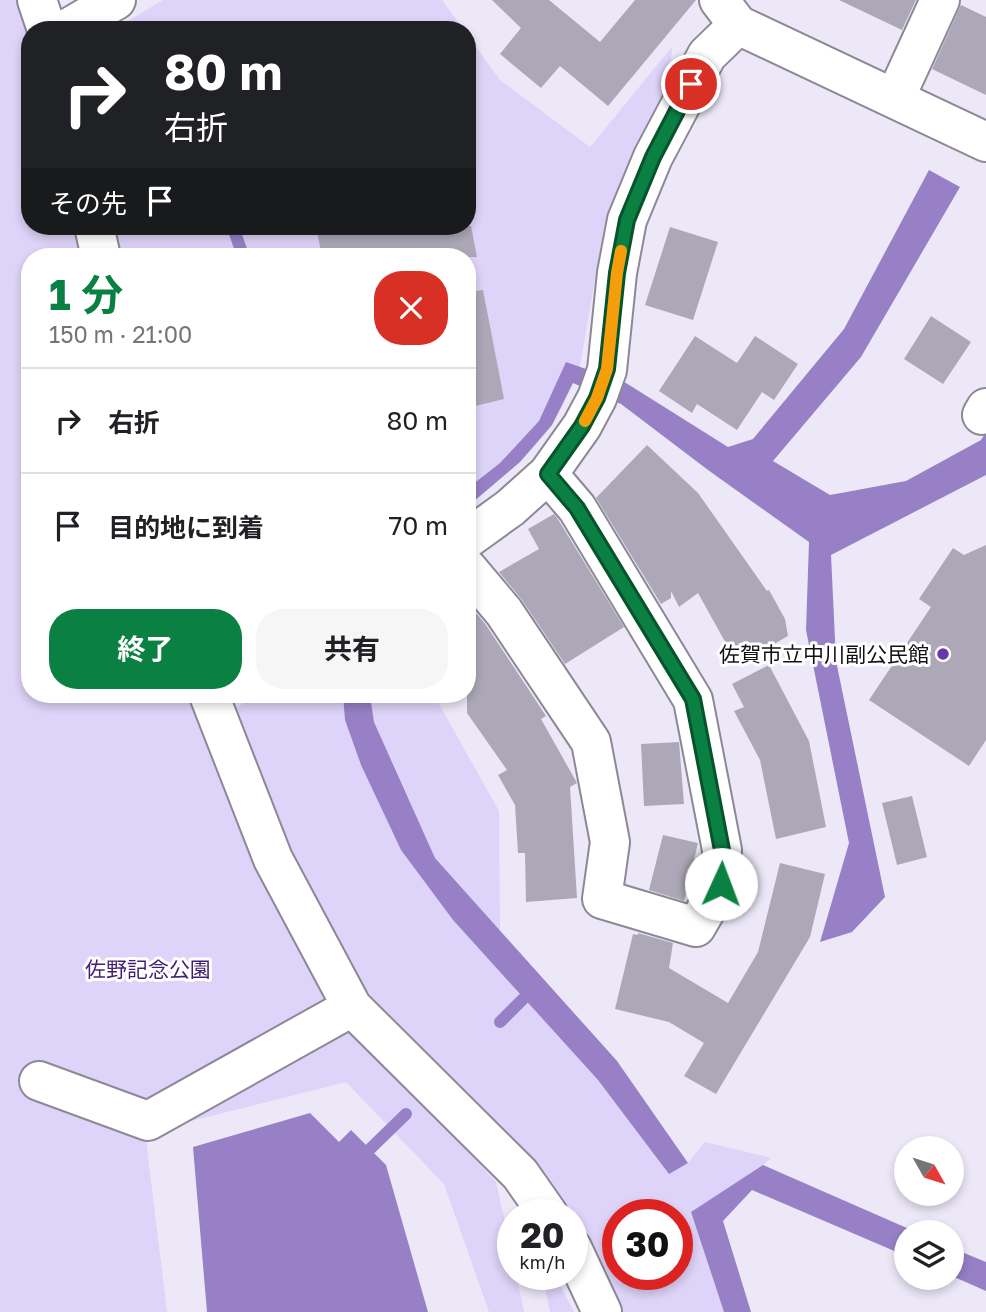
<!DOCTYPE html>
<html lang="ja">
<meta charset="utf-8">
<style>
body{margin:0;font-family:"Golos Text","Noto Sans JP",sans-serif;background:#f6f6f6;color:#202124;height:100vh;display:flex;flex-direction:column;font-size:26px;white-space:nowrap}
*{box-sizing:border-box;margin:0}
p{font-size:23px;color:#757577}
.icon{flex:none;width:38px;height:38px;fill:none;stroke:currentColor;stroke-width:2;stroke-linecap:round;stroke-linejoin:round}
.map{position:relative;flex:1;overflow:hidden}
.sheet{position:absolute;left:21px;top:248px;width:455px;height:455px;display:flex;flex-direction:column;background:#fff;border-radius:28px;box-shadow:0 4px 10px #0003}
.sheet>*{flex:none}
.top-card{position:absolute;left:21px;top:21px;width:455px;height:214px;border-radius:28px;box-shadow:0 4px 10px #0003;background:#202124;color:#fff;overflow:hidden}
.needle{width:46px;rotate:129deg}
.controls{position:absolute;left:894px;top:1136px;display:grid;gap:14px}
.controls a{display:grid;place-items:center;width:70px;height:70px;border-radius:50%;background:#fff;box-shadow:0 4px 10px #0003;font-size:35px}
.speed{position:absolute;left:497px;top:1199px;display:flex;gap:14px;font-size:35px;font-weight:700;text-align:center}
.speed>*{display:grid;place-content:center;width:91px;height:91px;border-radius:50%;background:#fff;box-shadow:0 4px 10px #0003;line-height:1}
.speed small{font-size:18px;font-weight:400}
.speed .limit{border:10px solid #d22;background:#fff;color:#111}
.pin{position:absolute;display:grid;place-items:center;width:60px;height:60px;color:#fff;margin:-30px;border:4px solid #fff;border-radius:50%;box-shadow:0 2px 7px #0007}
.me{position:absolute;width:77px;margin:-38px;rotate:2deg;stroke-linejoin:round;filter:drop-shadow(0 0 5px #0008)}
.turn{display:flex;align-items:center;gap:24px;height:147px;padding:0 28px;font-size:32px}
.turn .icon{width:91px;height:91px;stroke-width:2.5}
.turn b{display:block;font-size:49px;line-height:60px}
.then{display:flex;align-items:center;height:66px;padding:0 28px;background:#0003;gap:14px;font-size:26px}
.round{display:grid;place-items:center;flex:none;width:74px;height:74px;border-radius:28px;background:#f6f6f6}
.headline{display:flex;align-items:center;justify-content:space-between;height:119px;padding:0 28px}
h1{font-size:42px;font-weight:700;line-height:52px;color:#0b8043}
.cta{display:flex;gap:14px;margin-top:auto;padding:14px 28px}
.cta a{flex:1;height:80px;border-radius:28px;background:#0b8043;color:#fff;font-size:28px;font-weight:700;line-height:80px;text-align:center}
.cta a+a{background:#f6f6f6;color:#202124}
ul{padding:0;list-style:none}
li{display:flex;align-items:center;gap:21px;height:105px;padding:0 28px;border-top:2px solid #e0e0e0}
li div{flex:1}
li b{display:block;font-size:26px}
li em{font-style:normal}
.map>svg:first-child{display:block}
</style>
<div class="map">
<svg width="986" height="1312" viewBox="0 0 986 1312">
<rect width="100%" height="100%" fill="#ece8f8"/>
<path fill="#ded3f8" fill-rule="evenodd" d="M 0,0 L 22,0 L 30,30 L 30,226 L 81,226 L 88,257 L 30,257 L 30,695 L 190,695 L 260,867 L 367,1043 L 496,1182 L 513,1258 L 513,1274 L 516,1274 L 524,1312 L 489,1312 L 444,1184 L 346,1082 L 175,1125 L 146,1140 L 167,1312 L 0,1312 Z
M 163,0 L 442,0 L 464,30 L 113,30 Z
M 467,35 L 500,80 L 590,147 L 672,47 L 668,98 L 623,175 L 604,227 L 580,366 C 571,385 562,410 551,426 C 528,458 497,482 467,507 L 467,257 L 120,257 L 113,226 L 467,226 Z
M 256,695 L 343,695 L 345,720 L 361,765 L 401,850 L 453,920 L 598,1080 L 669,1173 L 688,1163 L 705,1142 L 771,1158 L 763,1165 L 691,1212 L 724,1312 L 621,1312 L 607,1272 L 572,1220 L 572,1214 L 569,1214 L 541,1173 L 365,989 L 286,847 L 233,710 ZM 618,1214 L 677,1214 L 677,1274 L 618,1274 Z
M 370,695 L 434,695 L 499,811 L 500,931 L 435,858 L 374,722 Z
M 542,1274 L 554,1274 L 574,1312 L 550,1312 Z"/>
<path fill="#9780c6" d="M 929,170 L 960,187 L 861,357 L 773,461 L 830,495 L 906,481 L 981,440 L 986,432 L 986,475 L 831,555 L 836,661 L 885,897 L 852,932 L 820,942 L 849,843 L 806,630 L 809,542 L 708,470 L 621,404 L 573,383 L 552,425 L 520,462 L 467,507 L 467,489 L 500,463 L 539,421 L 566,362 L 626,383 L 728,447 L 753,439 L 844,329 Z
M 226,226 L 239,226 L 250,257 L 237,257 Z
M 343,695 L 370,695 L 374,722 L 435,858 L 617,1061 L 688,1163 L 669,1174 L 598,1080 L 453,920 L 401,850 L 361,765 L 345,720 Z
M 310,1113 L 339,1142 L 351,1130 L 386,1165 L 428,1312 L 207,1312 L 193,1147 Z
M 763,1165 L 916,1232 L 906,1232 L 906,1256 L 752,1190 L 723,1221 L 751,1312 L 724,1312 L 691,1212 Z
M 952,1248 L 986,1262 L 986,1291 L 952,1276 Z"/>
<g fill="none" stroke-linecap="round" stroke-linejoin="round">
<path stroke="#9780c6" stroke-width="12" d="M 500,1022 L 523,999
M 370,1149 L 406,1114"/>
</g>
<path fill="#ada8b7" d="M 492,0 L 549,0 L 600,42 L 635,0 L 696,0 L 608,106 L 560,66 L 541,88 L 500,54 L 521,28 Z
M 839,0 L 916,0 L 902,30 Z
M 961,5 L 986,17 L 986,95 L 932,69 Z
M 316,226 L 471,226 L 477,257 L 322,257 Z
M 670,227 L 718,242 L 693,320 L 645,305 Z
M 483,290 L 504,399 L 467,408 L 467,292 Z
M 931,316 L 971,342 L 943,384 L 904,359 Z
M 695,336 L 737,363 L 755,336 L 798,364 L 774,400 L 762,392 L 737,430 L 697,404 L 692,413 L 659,391 Z
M 647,445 L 698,493 L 767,591 L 769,590 L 785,619 L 788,636 L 738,665 L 698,593 L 679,607 L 671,591 L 671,598 L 661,604 L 596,498 Z
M 554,514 L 559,521 L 624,627 L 565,664 L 522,600 L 499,572 L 539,549 L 528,529 Z
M 986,545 L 986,740 L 969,766 L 869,700 L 931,607 L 919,599 L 953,548 L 964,555 Z
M 467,602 L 486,625 L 546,716 L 541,719 L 577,783 L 570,787 L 577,898 L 526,902 L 525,853 L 518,853 L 515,805 L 498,775 L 507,770 L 467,713 Z
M 769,665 L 809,741 L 826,827 L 776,839 L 760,760 L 734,711 L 744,707 L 732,684 Z
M 679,742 L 684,804 L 644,806 L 641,744 Z
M 912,796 L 927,857 L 897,865 L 882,803 Z
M 663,835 L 698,843 L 684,901 L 649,890 Z
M 780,863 L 825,874 L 810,937 L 716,1094 L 684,1076 L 704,1043 L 669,1022 L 615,1009 L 633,934 L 638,935 L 638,933 L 673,943 L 669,968 L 728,1003 L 758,952 Z"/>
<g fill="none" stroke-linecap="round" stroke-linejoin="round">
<g stroke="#8c8896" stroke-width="42">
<path id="minor" d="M 37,0 L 47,30
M 719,0 L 738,25 L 986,142
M 65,30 L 116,0
M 895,98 L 940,0
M 94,226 L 101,257
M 982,415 L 986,408
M 467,539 L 510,508 L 548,474 L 582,426 L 597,398 L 607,370 L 617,273 L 627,220 L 653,157 L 707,55 L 738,25
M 467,568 L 504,612 L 591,742 L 610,842 L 602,899 L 696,927 L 721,884 L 722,850 L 693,700 L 577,508 L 548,474
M 209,695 L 273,859 L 352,1007 L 520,1174 L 548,1214
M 39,1081 L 148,1121 L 352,1007
M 572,1248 L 602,1312"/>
</g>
<use href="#minor" stroke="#fff" stroke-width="38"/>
</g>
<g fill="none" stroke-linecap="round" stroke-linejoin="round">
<g stroke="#07532c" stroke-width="18">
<path id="route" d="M 691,84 L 653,157 L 627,220 L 617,273 L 607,369 L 597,398 L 582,426 L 548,474 L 577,508 L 693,699 L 722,850 L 721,884"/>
</g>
<use href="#route" stroke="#0b8043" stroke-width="12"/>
<path stroke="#f59e0b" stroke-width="12" d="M 585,421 L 597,398 L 607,369 L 617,273 L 621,251"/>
</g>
<circle fill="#6936ad" stroke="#fff" stroke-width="2.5" cx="943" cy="654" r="7"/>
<g text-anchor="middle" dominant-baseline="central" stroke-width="6" stroke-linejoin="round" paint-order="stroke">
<g font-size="21" fill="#110f14" stroke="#fff" text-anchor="end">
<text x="929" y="654">佐賀市立中川副公民館</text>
</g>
<g font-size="21" fill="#431f72" stroke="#fff">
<text x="148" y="969">佐野記念公園</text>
</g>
</g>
</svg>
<div class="controls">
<a><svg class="needle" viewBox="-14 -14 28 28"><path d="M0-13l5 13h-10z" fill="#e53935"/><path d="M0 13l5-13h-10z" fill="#757577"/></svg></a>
<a><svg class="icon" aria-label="layers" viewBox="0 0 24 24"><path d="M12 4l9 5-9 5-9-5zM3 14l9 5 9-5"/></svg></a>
</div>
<div class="speed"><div>20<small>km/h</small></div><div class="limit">30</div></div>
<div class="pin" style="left:691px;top:84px;background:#d93025"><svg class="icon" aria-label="arrive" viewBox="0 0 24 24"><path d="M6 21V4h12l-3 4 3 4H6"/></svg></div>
<svg class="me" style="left:721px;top:884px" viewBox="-20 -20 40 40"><circle r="19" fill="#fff"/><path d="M0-13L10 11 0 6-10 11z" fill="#0b8043"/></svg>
<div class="top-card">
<div class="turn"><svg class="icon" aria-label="right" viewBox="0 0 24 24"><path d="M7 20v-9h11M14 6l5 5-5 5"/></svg><div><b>80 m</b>右折</div></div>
<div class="then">その先<svg class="icon" aria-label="arrive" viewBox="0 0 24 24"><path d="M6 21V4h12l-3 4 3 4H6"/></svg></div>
</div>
<section class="sheet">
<div class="headline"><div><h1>1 分</h1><p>150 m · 21:00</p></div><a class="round" style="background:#d93025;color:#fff"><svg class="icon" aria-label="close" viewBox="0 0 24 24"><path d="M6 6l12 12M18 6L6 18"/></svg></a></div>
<ul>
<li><svg class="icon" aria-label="right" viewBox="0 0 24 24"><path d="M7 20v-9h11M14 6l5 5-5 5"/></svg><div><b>右折</b></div><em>80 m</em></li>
<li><svg class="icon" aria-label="arrive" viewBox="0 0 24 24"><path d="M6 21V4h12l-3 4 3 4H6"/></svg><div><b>目的地に到着</b></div><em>70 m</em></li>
</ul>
<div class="cta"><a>終了</a><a>共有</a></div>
</section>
</div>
